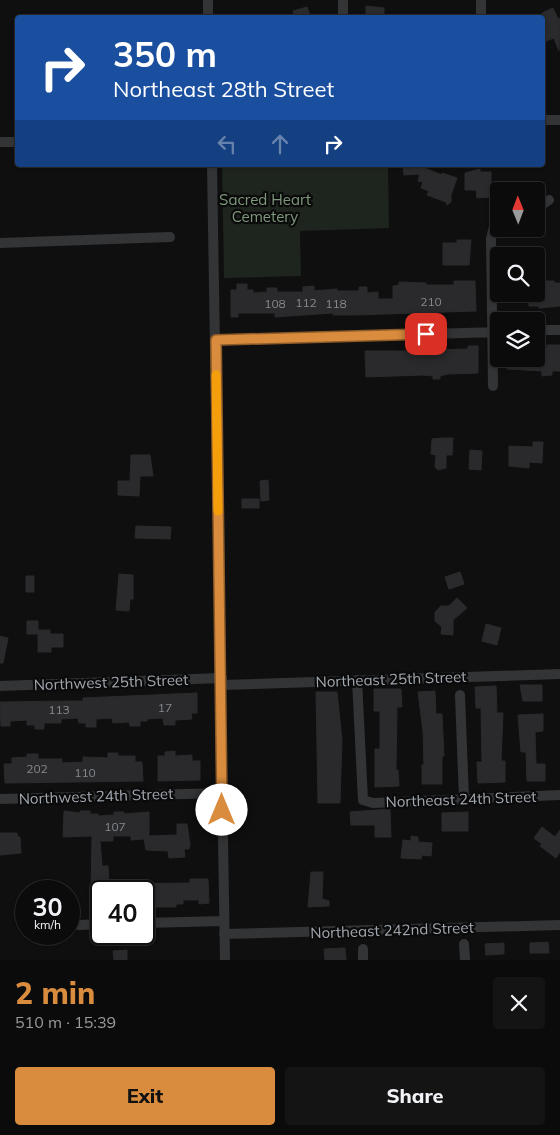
<!DOCTYPE html>
<meta charset="utf-8">
<style>
body{margin:0;font-family:Mulish,sans-serif;background:#141415;color:#f1f3f6;height:100vh;display:flex;flex-direction:column;font-size:19px;white-space:nowrap}
*{box-sizing:border-box;margin:0}
p{font-size:16px;color:#9a9b9d}
.icon{flex:none;width:28px;height:28px;fill:none;stroke:currentColor;stroke-width:2;stroke-linecap:round;stroke-linejoin:round}
.map{position:relative;height:960px;overflow:hidden}
.details{display:flex;flex-direction:column;background:#0b0b0c;flex:1}
.details>*{flex:none}
.top-card{position:absolute;left:15px;top:15px;width:530px;height:152px;border-radius:5px;box-shadow:0 1px 4px #0004,0 0 0 1px #2b2b2d;background:#1a4fa0;color:#fff;overflow:hidden}
.needle{width:32px;rotate:359deg}
.controls{position:absolute;left:490px;top:182px;display:grid;gap:10px}
.controls a{display:grid;place-items:center;width:55px;height:55px;border-radius:5px;background:#0b0b0c;box-shadow:0 1px 4px #0004,0 0 0 1px #2b2b2d;font-size:25px}
.speed{position:absolute;left:15px;top:880px;display:flex;gap:10px;font-size:25px;font-weight:700;text-align:center}
.speed>*{display:grid;place-content:center;width:65px;height:65px;border-radius:50%;background:#0b0b0c;box-shadow:0 1px 4px #0004,0 0 0 1px #2b2b2d;line-height:1}
.speed small{font-size:12px;font-weight:400}
.speed .limit{border:2px solid #111;border-radius:8px;background:#fff;color:#111}
.pin{position:absolute;display:grid;place-items:center;width:42px;height:42px;color:#fff;margin:-21px;border-radius:10px;box-shadow:0 2px 8px #0006}
.me{position:absolute;width:55px;margin:-28px;rotate:0deg;stroke-linejoin:round;filter:drop-shadow(0 0 4px #0008)}
.turn{display:flex;align-items:center;gap:18px;height:105px;padding:0 15px;font-size:22px}
.turn .icon{width:65px;height:65px;stroke-width:2.5}
.turn b{display:block;font-size:35px;line-height:42px}
.lanes{display:flex;align-items:center;height:48px;padding:0 15px;background:#0003;justify-content:center;gap:25px;direction:ltr}
.lanes .off{opacity:.35}
.round{display:grid;place-items:center;flex:none;width:52px;height:52px;border-radius:5px;background:#141415}
.headline{display:flex;align-items:center;justify-content:space-between;height:85px;padding:0 15px}
h1{font-size:30px;font-weight:800;line-height:38px;color:#d98c3d}
.primary-button{display:flex;gap:10px;margin-top:auto;padding:10px 15px}
.primary-button a{flex:1;height:58px;border-radius:5px;background:#d98c3d;color:#111;font-size:20px;font-weight:800;line-height:58px;text-align:center}
.primary-button a+a{background:#141415;color:#f1f3f6}
.map>svg:first-child{display:block}
</style>
<div class="map">
<svg width="560" height="960" viewBox="0 0 560 960">
<rect width="100%" height="100%" fill="#0f0f10"/>
<path fill="#1e241e" d="M 222,165 L 388,165 L 389,228 L 300,231 L 301,276 L 224,278 Z"/>
<path fill="#2a2a2c" stroke="#292a2c" d="M 366,6 L 384,8 L 384,18 L 366,18 Z
M 307,7 L 311,18 L 295,18 L 293,11 Z
M 553,8 L 558,19 L 560,18 L 559,51 L 554,38 L 546,41 L 542,31 L 542,13 Z
M 403,165 L 417,165 L 442,175 L 442,173 L 457,178 L 451,195 L 451,202 L 447,205 L 446,202 L 427,195 L 429,191 L 421,188 L 423,182 L 418,181 L 420,174 L 404,175 Z
M 480,169 L 480,172 L 491,172 L 491,197 L 477,198 L 476,190 L 465,190 L 465,173 Z
M 457,240 L 471,240 L 469,265 L 443,265 L 443,243 L 457,243 Z
M 454,281 L 475,281 L 476,311 L 355,315 L 333,315 L 333,313 L 275,317 L 275,313 L 238,313 L 238,317 L 231,317 L 231,290 L 237,290 L 237,284 L 247,284 L 247,290 L 253,290 L 253,293 L 267,292 L 267,288 L 277,288 L 277,292 L 303,292 L 303,287 L 314,286 L 314,291 L 337,289 L 337,291 L 359,291 L 359,287 L 367,287 L 367,293 L 378,292 L 378,299 L 393,299 L 393,286 L 399,285 L 399,282 L 426,283 L 426,285 L 454,285 Z
M 536,281 L 554,281 L 554,283 L 560,283 L 560,306 L 539,308 L 539,306 L 529,306 L 529,294 L 536,294 Z
M 547,345 L 560,345 L 560,371 L 552,371 L 552,375 L 542,376 L 542,371 L 507,369 L 507,359 L 536,359 L 536,348 L 547,348 Z
M 468,346 L 478,346 L 478,373 L 447,374 L 440,376 L 440,379 L 433,379 L 433,376 L 423,375 L 366,377 L 365,351 L 411,351 L 411,348 L 420,348 L 420,349 L 433,350 L 468,349 Z
M 443,438 L 453,438 L 452,455 L 446,455 L 446,468 L 438,470 L 435,467 L 436,455 L 431,454 L 432,439 Z
M 533,442 L 543,442 L 542,463 L 529,462 L 529,468 L 509,466 L 509,446 L 533,447 Z
M 470,450 L 482,451 L 481,470 L 469,469 Z
M 131,455 L 150,455 L 153,476 L 140,476 L 139,496 L 118,495 L 118,481 L 130,481 Z
M 268,480 L 269,500 L 261,501 L 260,481 Z
M 242,499 L 259,499 L 259,508 L 242,508 Z
M 136,526 L 171,527 L 170,539 L 135,538 Z
M 460,572 L 464,584 L 449,589 L 445,577 Z
M 119,574 L 133,575 L 133,599 L 130,599 L 129,611 L 116,610 Z
M 26,576 L 34,576 L 34,592 L 26,592 Z
M 457,598 L 467,608 L 453,620 L 453,635 L 441,634 L 442,627 L 435,621 L 435,612 L 441,606 L 449,606 Z
M 27,621 L 38,621 L 38,634 L 27,634 Z
M 486,624 L 501,628 L 497,645 L 482,641 Z
M 38,630 L 50,630 L 50,634 L 63,634 L 63,647 L 51,647 L 51,652 L 38,652 Z
M 0,636 L 8,638 L 3,663 L 0,663 Z
M 520,685 L 542,685 L 542,701 L 523,701 Z
M 496,686 L 497,713 L 503,713 L 501,761 L 505,761 L 505,782 L 478,783 L 477,762 L 482,762 L 481,708 L 476,708 L 475,687 Z
M 374,689 L 401,689 L 402,707 L 397,707 L 396,770 L 398,770 L 399,786 L 375,787 L 375,749 L 380,749 L 380,711 L 374,711 Z
M 435,691 L 436,714 L 442,714 L 444,756 L 442,756 L 442,784 L 422,784 L 422,765 L 424,765 L 423,731 L 418,692 Z
M 316,692 L 337,692 L 342,740 L 340,803 L 318,803 Z
M 197,693 L 197,713 L 191,713 L 192,719 L 175,720 L 175,725 L 164,725 L 163,718 L 147,719 L 147,721 L 140,721 L 140,726 L 130,726 L 129,722 L 113,723 L 112,718 L 96,719 L 96,727 L 86,727 L 86,723 L 79,723 L 78,718 L 61,719 L 61,723 L 44,723 L 44,729 L 35,729 L 35,725 L 27,725 L 27,720 L 10,721 L 10,726 L 1,726 L 0,702 L 68,701 L 83,701 L 83,698 Z
M 543,714 L 543,731 L 535,732 L 536,764 L 545,764 L 545,781 L 527,781 L 526,752 L 521,752 L 518,715 Z
M 175,751 L 175,756 L 192,755 L 192,761 L 200,761 L 200,780 L 158,781 L 158,756 L 165,756 L 165,752 Z
M 108,753 L 118,753 L 118,756 L 135,756 L 135,762 L 142,762 L 143,781 L 5,783 L 4,764 L 12,764 L 12,758 L 27,757 L 27,754 L 38,754 L 38,759 L 62,759 L 62,763 L 83,762 L 83,757 L 108,758 Z
M 390,809 L 391,837 L 375,837 L 375,825 L 351,825 L 350,812 Z
M 64,811 L 80,813 L 80,811 L 90,811 L 90,814 L 98,814 L 98,816 L 114,815 L 114,812 L 124,812 L 124,814 L 149,812 L 149,836 L 177,835 L 177,824 L 187,824 L 190,845 L 189,849 L 184,849 L 185,857 L 169,858 L 168,851 L 146,850 L 144,839 L 131,840 L 131,836 L 113,836 L 113,841 L 100,841 L 102,866 L 108,866 L 109,884 L 190,883 L 190,879 L 208,879 L 209,903 L 199,904 L 199,900 L 183,900 L 183,904 L 176,904 L 176,907 L 150,907 L 150,904 L 144,904 L 144,891 L 101,891 L 101,895 L 91,895 L 92,836 L 63,837 Z
M 468,812 L 468,831 L 442,831 L 442,813 Z
M 542,827 L 555,837 L 560,830 L 560,852 L 556,858 L 540,846 L 542,844 L 534,838 Z
M 0,833 L 17,833 L 18,837 L 20,837 L 21,853 L 0,855 Z
M 411,836 L 418,837 L 418,842 L 432,843 L 431,856 L 422,855 L 421,859 L 401,858 L 403,840 L 411,841 Z
M 311,872 L 323,872 L 322,899 L 329,901 L 329,906 L 308,907 Z
M 548,942 L 549,953 L 530,953 L 530,943 Z
M 504,943 L 504,954 L 486,955 L 485,944 Z
M 345,948 L 346,960 L 325,960 L 324,949 Z
M 127,950 L 127,960 L 114,960 L 113,951 Z"/>
<g fill="none" stroke-linecap="round" stroke-linejoin="round">
<path stroke="#323436" stroke-width="10" d="M 208,0 L 208,18
M 343,0 L 343,18
M 481,0 L 481,18
M 542,120 L 560,120
M 0,142 L 18,142
M 212,165 L 225,960
M 536,209 L 549,200
M 0,243 L 170,237
M 536,330 L 560,330
M 216,340 L 499,332
M 493,386 L 491,239 L 493,230 L 499,223
M 357,680 L 363,800 L 373,803 L 560,795
M 222,685 L 560,674
M 0,686 L 222,678
M 460,695 L 464,799
M 0,799 L 222,793
M 144,923 L 224,921
M 79,925 L 101,924
M 224,934 L 560,925
M 464,944 L 465,960
M 363,949 L 363,960"/>
</g>
<g fill="none" stroke-linecap="round" stroke-linejoin="round">
<g stroke="#8d5b28" stroke-width="12">
<path id="route" d="M 222,810 L 216,340 L 426,334"/>
</g>
<use href="#route" stroke="#d98c3d" stroke-width="9"/>
<path stroke="#f59e0b" stroke-width="9" d="M 216,375 L 218,511"/>
</g>
<g text-anchor="middle" dominant-baseline="central" stroke-width="4.5" stroke-linejoin="round" paint-order="stroke">
<g font-size="12" fill="#84888e">
<text x="431" y="301">210</text>
<text x="306" y="302">112</text>
<text x="275" y="303">108</text>
<text x="336" y="303">118</text>
<text x="165" y="707">17</text>
<text x="59" y="709">113</text>
<text x="37" y="768">202</text>
<text x="85" y="772">110</text>
<text x="115" y="826">107</text>
</g>
<g font-size="15" fill="#7e987b" stroke="#0a0a0b">
<text x="265" y="199">Sacred Heart<tspan x="265" dy="17">Cemetery</tspan></text>
</g>
<g font-size="15" fill="#a2a8af" stroke="#0a0a0b">
<text transform="translate(391 679) rotate(-2)">Northeast 25th Street</text>
<text transform="translate(111 682) rotate(-2)">Northwest 25th Street</text>
<text transform="translate(96 796) rotate(-2)">Northwest 24th Street</text>
<text transform="translate(461 799) rotate(-2)">Northeast 24th Street</text>
<text transform="translate(392 930) rotate(-2)">Northeast 242nd Street</text>
</g>
</g>
</svg>
<div class="controls">
<a><svg class="needle" viewBox="-14 -14 28 28"><path d="M0-13l5 13h-10z" fill="#e53935"/><path d="M0 13l5-13h-10z" fill="#9a9b9d"/></svg></a>
<a><svg class="icon" aria-label="search" viewBox="0 0 24 24"><circle cx="10" cy="10" r="6"/><path d="M15 15l6 6"/></svg></a>
<a><svg class="icon" aria-label="layers" viewBox="0 0 24 24"><path d="M12 4l9 5-9 5-9-5zM3 14l9 5 9-5"/></svg></a>
</div>
<div class="speed"><div>30<small>km/h</small></div><div class="limit">40</div></div>
<div class="pin" style="left:426px;top:334px;background:#d93025"><svg class="icon" aria-label="arrive" viewBox="0 0 24 24"><path d="M6 21V4h12l-3 4 3 4H6"/></svg></div>
<svg class="me" style="left:222px;top:810px" viewBox="-20 -20 40 40"><circle r="19" fill="#fff"/><path d="M0-13L10 11 0 6-10 11z" fill="#d98c3d"/></svg>
<div class="top-card">
<div class="turn"><svg class="icon" aria-label="right" viewBox="0 0 24 24"><path d="M7 20v-9h11M14 6l5 5-5 5"/></svg><div><b>350 m</b>Northeast 28th Street</div></div>
<div class="lanes"><svg class="icon off" aria-label="left" viewBox="0 0 24 24"><path d="M17 20v-9H6M10 6l-5 5 5 5"/></svg><svg class="icon off" aria-label="ahead" viewBox="0 0 24 24"><path d="M12 20V5M6 11l6-6 6 6"/></svg><svg class="icon" aria-label="right" viewBox="0 0 24 24"><path d="M7 20v-9h11M14 6l5 5-5 5"/></svg></div>
</div>
</div>
<section class="details">
<div class="headline"><div><h1>2 min</h1><p>510 m · 15:39</p></div><a class="round"><svg class="icon" aria-label="close" viewBox="0 0 24 24"><path d="M6 6l12 12M18 6L6 18"/></svg></a></div>
<div class="primary-button"><a>Exit</a><a>Share</a></div>
</section>
